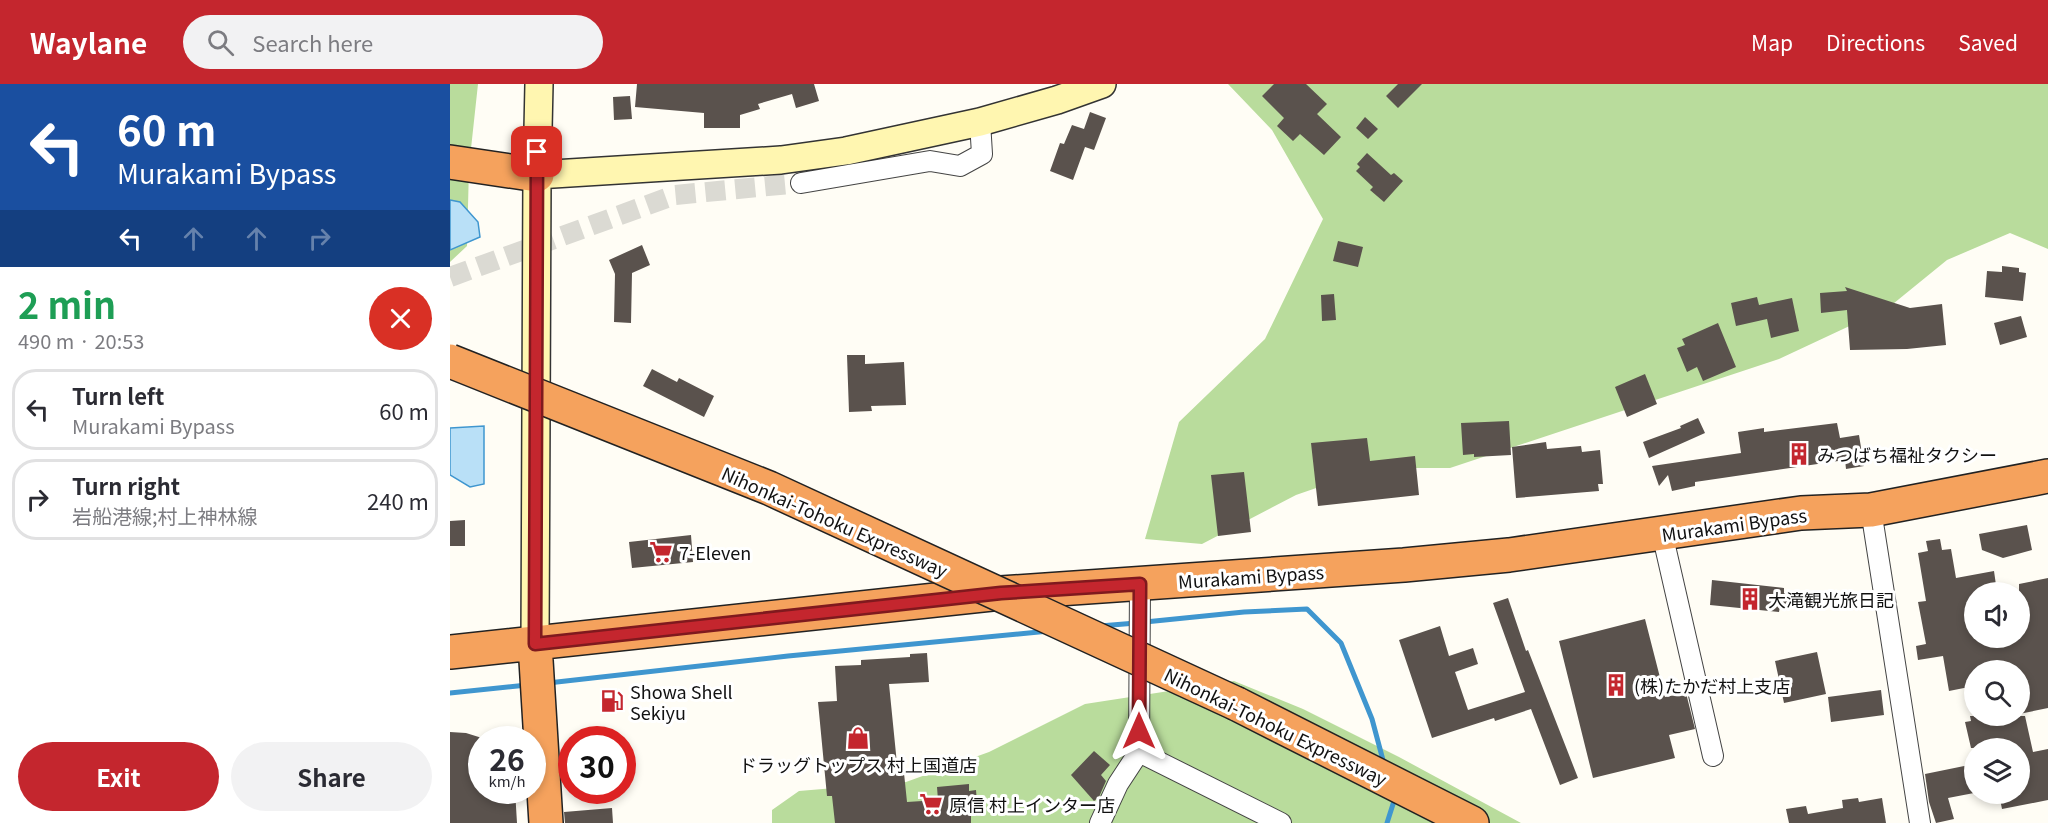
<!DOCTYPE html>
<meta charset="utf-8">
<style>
body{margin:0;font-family:Georgia,"Noto Sans JP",serif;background:#f2f2f3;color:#2b2b33;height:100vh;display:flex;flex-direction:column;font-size:22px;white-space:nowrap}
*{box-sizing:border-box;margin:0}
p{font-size:20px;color:#7c7c81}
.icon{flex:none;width:33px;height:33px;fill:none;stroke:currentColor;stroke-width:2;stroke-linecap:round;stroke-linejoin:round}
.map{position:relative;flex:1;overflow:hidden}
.drawer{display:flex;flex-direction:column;background:#fff;width:450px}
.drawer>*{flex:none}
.guide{background:#1a4fa0;color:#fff;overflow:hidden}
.fabs{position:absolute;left:1514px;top:498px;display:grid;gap:12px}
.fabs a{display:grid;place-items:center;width:66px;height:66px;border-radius:50%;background:#fff;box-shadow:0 3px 9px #0003;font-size:30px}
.speed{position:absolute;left:18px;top:642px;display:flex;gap:12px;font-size:30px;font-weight:700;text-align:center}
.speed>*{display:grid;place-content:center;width:78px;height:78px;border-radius:50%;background:#fff;box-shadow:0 3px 9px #0003;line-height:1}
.speed small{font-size:15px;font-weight:400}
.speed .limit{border:9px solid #d22;background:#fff;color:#111}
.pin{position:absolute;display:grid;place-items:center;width:51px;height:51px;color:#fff;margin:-26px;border-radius:12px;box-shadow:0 3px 9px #0006}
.me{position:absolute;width:66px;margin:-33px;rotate:0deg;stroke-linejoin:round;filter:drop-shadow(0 0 4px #0008)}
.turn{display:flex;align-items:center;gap:21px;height:126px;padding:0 18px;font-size:27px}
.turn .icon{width:78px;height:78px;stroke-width:2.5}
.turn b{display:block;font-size:42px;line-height:51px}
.lanes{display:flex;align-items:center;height:57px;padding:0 18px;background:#0003;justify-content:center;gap:30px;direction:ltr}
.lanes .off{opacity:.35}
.round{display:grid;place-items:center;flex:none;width:63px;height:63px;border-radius:32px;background:#f2f2f3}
.overview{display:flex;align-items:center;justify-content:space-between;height:102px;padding:0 18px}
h1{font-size:36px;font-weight:700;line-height:45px;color:#1e9e55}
.primary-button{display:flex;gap:12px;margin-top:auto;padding:12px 18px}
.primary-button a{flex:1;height:69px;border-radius:36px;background:#c4262e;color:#fff;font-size:24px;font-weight:700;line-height:69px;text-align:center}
.primary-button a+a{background:#f2f2f3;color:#2b2b33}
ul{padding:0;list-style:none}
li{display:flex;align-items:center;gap:18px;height:81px;margin:0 12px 9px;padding:0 6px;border:3px solid #e1e1e2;border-radius:24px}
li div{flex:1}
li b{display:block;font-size:22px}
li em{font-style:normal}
header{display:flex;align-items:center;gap:36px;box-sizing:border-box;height:84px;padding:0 30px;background:#c4262e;color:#fff}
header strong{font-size:28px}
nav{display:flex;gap:33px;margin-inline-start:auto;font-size:21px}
.search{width:420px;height:54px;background:#f2f2f3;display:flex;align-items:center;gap:15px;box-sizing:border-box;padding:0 21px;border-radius:33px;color:#7c7c81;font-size:22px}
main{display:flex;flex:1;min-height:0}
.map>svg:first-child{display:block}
</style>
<header>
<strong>Waylane</strong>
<div class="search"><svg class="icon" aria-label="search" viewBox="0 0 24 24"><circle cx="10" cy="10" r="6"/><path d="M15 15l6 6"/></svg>Search here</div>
<nav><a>Map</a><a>Directions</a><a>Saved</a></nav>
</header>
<main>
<section class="drawer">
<div class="guide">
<div class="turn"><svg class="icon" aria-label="left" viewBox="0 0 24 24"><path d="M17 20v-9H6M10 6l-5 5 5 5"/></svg><div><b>60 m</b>Murakami Bypass</div></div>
<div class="lanes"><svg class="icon" aria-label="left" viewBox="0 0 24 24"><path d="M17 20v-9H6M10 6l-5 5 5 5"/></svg><svg class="icon off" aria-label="ahead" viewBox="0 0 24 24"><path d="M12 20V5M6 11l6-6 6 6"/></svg><svg class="icon off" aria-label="ahead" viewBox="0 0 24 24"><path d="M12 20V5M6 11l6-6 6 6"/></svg><svg class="icon off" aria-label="right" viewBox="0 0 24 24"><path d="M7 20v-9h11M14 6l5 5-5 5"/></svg></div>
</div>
<div class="overview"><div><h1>2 min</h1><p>490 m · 20:53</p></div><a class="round" style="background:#d93025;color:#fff"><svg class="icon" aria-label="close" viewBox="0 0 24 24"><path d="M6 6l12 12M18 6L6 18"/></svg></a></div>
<ul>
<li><svg class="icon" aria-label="left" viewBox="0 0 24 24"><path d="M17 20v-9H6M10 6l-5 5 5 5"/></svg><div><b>Turn left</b><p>Murakami Bypass</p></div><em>60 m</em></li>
<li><svg class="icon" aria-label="right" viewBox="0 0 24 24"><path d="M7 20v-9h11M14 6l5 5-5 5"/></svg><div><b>Turn right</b><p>岩船港線;村上神林線</p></div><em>240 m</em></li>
</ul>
<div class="primary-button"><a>Exit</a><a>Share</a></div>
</section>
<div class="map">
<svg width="1598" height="739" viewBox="0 0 1598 739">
<rect width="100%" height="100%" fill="#fffdf5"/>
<path fill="#b9dc9c" d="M 0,0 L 28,0 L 19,83 L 17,162 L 0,178 Z
M 778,0 L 1598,0 L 1598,165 L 1560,149 L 1497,176 L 1438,224 L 1329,275 L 1000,384 L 924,384 L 846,411 L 752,460 L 695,455 L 729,338 L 815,255 L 873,135 L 822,46 Z
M 784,597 L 853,625 L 949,673 L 1071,739 L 322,739 L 322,726 L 349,707 L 456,698 L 539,668 L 635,620 Z"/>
<path fill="#b9e0f7" stroke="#3f96cf" stroke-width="1.5" d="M 0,116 L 10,118 L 28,138 L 30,153 L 0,166 Z
M 34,342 L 34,400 L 20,403 L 0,391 L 0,344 Z"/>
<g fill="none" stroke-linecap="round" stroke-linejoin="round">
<path stroke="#3f96cf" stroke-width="5" d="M 695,538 L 794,528 L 857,525 L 891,559 L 922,635 L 934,680
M 650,542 L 686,539
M 98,599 L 338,572 L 599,547
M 0,609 L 77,601
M 937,739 L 944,717 L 943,712"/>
</g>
<path fill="#5a524d" d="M 187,0 L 364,0 L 369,17 L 346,24 L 342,10 L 308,20 L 310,25 L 290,31 L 290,44 L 254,44 L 254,29 L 185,23 Z
M 824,0 L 856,0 L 877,20 L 867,30 L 891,53 L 874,71 L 850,50 L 843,57 L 827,42 L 834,34 L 812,12 Z
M 948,0 L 972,0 L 948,24 L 936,12 Z
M 180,12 L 182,35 L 164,36 L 163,13 Z
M 640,28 L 656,34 L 644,66 L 635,63 L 623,96 L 600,87 L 610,59 L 614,60 L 622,41 L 634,45 Z
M 915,33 L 928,45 L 918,55 L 906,44 Z
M 917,69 L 941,91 L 944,89 L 953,97 L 934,118 L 920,106 L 923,103 L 906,87 L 910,83 L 907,80 Z
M 888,157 L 913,163 L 908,183 L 883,177 Z
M 192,161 L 200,181 L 182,189 L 181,239 L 164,238 L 165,190 L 159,176 Z
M 1552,182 L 1569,184 L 1569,188 L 1576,189 L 1573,217 L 1535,213 L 1537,187 L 1552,188 Z
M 1395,203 L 1460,224 L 1492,220 L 1496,261 L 1457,265 L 1400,266 L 1397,226 L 1371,229 L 1370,209 L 1397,207 Z
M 884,210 L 886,236 L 872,237 L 871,211 Z
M 1307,213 L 1309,221 L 1342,214 L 1349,247 L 1321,254 L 1317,235 L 1286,242 L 1281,219 Z
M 1571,232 L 1577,253 L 1550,261 L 1544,239 Z
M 1268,239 L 1286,283 L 1253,297 L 1247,283 L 1237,288 L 1227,264 L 1235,261 L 1232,255 Z
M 397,271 L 415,271 L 415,280 L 454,278 L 456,321 L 421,322 L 422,327 L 399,328 Z
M 202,285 L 227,298 L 229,294 L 264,312 L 254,333 L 193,302 Z
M 1195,290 L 1207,320 L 1177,333 L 1165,303 Z
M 1248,334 L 1255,349 L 1199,374 L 1193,358 L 1231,344 L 1230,342 Z
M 1059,337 L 1061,371 L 1024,373 L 1024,370 L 1013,371 L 1011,339 Z
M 1387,339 L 1390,354 L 1409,351 L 1414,382 L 1396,385 L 1395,376 L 1245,398 L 1245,402 L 1222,407 L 1218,391 L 1209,402 L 1202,382 L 1291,369 L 1288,348 L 1314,344 L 1314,348 Z
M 917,354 L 920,377 L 965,372 L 969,411 L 868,422 L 861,359 Z
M 1096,358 L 1097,365 L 1131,362 L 1132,368 L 1150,366 L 1153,400 L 1148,400 L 1149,407 L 1066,414 L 1062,363 Z
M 794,388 L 801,448 L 768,452 L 761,391 Z
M 15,436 L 15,462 L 0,462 L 0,437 Z
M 1577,441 L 1582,466 L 1553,474 L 1532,466 L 1529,450 Z
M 241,451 L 243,478 L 182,484 L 179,458 Z
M 1490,455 L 1492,466 L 1501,465 L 1506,494 L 1544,487 L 1547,508 L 1524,508 L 1524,554 L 1569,554 L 1569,500 L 1598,494 L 1598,624 L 1569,630 L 1569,586 L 1524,586 L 1524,602 L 1499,607 L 1493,572 L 1468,576 L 1466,562 L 1476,560 L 1468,518 L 1476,517 L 1468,469 L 1478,467 L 1476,457 Z
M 1262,496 L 1334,504 L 1334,509 L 1340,509 L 1338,523 L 1330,522 L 1329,528 L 1260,521 Z
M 1058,514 L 1076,567 L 1078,566 L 1128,694 L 1110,701 L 1081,625 L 1045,637 L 1044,634 L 982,654 L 949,556 L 990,542 L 999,572 L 1023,564 L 1028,580 L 1005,588 L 1018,626 L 1075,608 L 1043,519 Z
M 1195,535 L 1215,613 L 1236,609 L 1245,645 L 1219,651 L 1225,674 L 1143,694 L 1109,557 Z
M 1367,568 L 1376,610 L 1334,619 L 1325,577 Z
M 477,569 L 479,598 L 439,600 L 448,690 L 454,689 L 457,718 L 488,716 L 487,703 L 519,700 L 519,707 L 526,706 L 528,731 L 521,732 L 521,739 L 385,739 L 382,712 L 377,712 L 368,618 L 387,617 L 385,582 L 411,581 L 411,576 L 460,573 L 460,570 Z
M 1431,606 L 1434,631 L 1381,638 L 1378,613 Z
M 1520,632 L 1575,632 L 1583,668 L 1598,665 L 1598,716 L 1552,725 L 1549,710 L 1569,710 L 1569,664 L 1521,664 L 1515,638 L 1521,637 Z
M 0,648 L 16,649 L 32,654 L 32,706 L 65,706 L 67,739 L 0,739 Z
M 644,667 L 660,681 L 651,691 L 656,697 L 649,713 L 644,717 L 621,691 Z
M 1524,680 L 1524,709 L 1498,714 L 1504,735 L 1486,739 L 1479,718 L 1475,690 Z
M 1408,714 L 1409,718 L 1432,714 L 1436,739 L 1339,739 L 1336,725 L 1356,722 L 1358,730 L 1393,724 L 1392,716 Z
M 162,724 L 163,739 L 115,739 L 114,728 Z"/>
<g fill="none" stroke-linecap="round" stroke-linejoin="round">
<path stroke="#dbdad3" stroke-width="20" stroke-dasharray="20 10" stroke-linecap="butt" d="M 0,193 L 225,111 L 351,99"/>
<g stroke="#444" stroke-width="22">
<path id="street" d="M 351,99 L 480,77 L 510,82 L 532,70 L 530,38
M 1421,426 L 1470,739
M 1212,449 L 1263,672
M 689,668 L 831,739
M 650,739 L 668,700 L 689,668 L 690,500"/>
</g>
<g stroke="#333" stroke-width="30">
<path id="secondary" d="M 87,91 L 331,76 L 396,67 L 530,38 L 607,16 L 652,0
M 85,560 L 87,91 L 89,0"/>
</g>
<g stroke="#222" stroke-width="36">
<path id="highway" d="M 0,78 L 87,91
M 85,560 L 96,739
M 0,568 L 551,509 L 954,481 L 1059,471 L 1351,429 L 1421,426 L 1598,392
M 787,620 L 1022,739"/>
</g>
<use href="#street" stroke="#fff" stroke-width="20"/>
<use href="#secondary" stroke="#fff6b0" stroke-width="27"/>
<use href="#highway" stroke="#f5a25d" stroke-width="33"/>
<g stroke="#222" stroke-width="36" stroke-linecap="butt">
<path id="highway-bridge" d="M 0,277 L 319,404 L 787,620"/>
</g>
<use href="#highway-bridge" stroke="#f5a25d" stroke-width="33"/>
</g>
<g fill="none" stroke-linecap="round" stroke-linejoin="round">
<g stroke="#7f191e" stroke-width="15">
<path id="route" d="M 87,68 L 85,560 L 551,509 L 690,500 L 689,647"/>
</g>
<use href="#route" stroke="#c4262e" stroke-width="10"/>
</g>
<defs>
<g id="building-bare" transform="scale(1.8)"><path d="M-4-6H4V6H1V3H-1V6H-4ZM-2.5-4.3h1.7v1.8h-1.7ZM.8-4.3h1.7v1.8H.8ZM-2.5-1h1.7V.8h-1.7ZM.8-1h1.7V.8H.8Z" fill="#c4262e" stroke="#fff" stroke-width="2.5" paint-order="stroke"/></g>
<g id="supermarket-bare" transform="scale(1.8)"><path d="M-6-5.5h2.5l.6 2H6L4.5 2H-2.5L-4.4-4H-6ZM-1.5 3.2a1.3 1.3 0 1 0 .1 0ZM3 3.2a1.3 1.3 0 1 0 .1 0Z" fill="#c4262e" stroke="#fff" stroke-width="2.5" paint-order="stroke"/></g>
<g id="fuel-bare" transform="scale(1.8)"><path d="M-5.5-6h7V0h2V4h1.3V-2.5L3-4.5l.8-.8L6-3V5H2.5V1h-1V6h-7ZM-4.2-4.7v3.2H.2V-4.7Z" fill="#c4262e" stroke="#fff" stroke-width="2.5" paint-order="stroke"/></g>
<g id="shop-bare" transform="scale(1.8)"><path d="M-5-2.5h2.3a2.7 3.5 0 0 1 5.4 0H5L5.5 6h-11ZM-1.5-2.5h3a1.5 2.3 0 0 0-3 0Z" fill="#c4262e" stroke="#fff" stroke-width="2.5" paint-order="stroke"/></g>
</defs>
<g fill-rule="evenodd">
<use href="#building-bare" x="1349" y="370"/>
<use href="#supermarket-bare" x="211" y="468"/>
<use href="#building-bare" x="1300" y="515"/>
<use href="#building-bare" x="1166" y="601"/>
<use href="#fuel-bare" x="162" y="617"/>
<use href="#shop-bare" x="408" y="654"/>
<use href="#supermarket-bare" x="481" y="720"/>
</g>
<g text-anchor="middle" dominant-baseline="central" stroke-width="6" stroke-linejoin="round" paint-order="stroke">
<g font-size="18" fill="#111" stroke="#fff" text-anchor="start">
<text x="1367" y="370">みつばち福祉タクシー</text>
<text x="229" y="468">7-Eleven</text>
<text x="1318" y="515">大滝観光旅日記</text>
<text x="1184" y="601">(株)たかだ村上支店</text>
<text x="180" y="607">Showa Shell<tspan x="180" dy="21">Sekiyu</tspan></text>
<text x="408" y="680" text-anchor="middle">ドラッグトップス 村上国道店</text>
<text x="499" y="720">原信 村上インター店</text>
</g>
<g font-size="18" fill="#111" stroke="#fff">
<text transform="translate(385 437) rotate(24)">Nihonkai-Tohoku Expressway</text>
<text transform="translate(1284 440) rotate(-8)">Murakami Bypass</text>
<text transform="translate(801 492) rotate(-4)">Murakami Bypass</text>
<text transform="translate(826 642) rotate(26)">Nihonkai-Tohoku Expressway</text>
</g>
</g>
</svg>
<div class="fabs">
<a><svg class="icon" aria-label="sound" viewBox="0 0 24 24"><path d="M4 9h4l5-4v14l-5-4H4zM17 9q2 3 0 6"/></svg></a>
<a><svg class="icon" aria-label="search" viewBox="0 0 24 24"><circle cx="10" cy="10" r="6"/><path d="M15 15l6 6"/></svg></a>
<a><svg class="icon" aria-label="layers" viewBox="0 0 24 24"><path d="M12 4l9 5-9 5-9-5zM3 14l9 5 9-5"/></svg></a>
</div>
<div class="speed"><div>26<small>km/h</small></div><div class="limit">30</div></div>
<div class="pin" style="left:87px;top:68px;background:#d93025"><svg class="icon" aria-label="arrive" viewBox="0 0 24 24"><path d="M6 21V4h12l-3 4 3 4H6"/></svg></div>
<svg class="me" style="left:689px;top:647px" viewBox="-20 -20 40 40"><path d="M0-17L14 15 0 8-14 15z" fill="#c4262e" stroke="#fff" stroke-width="4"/></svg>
</div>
</main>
